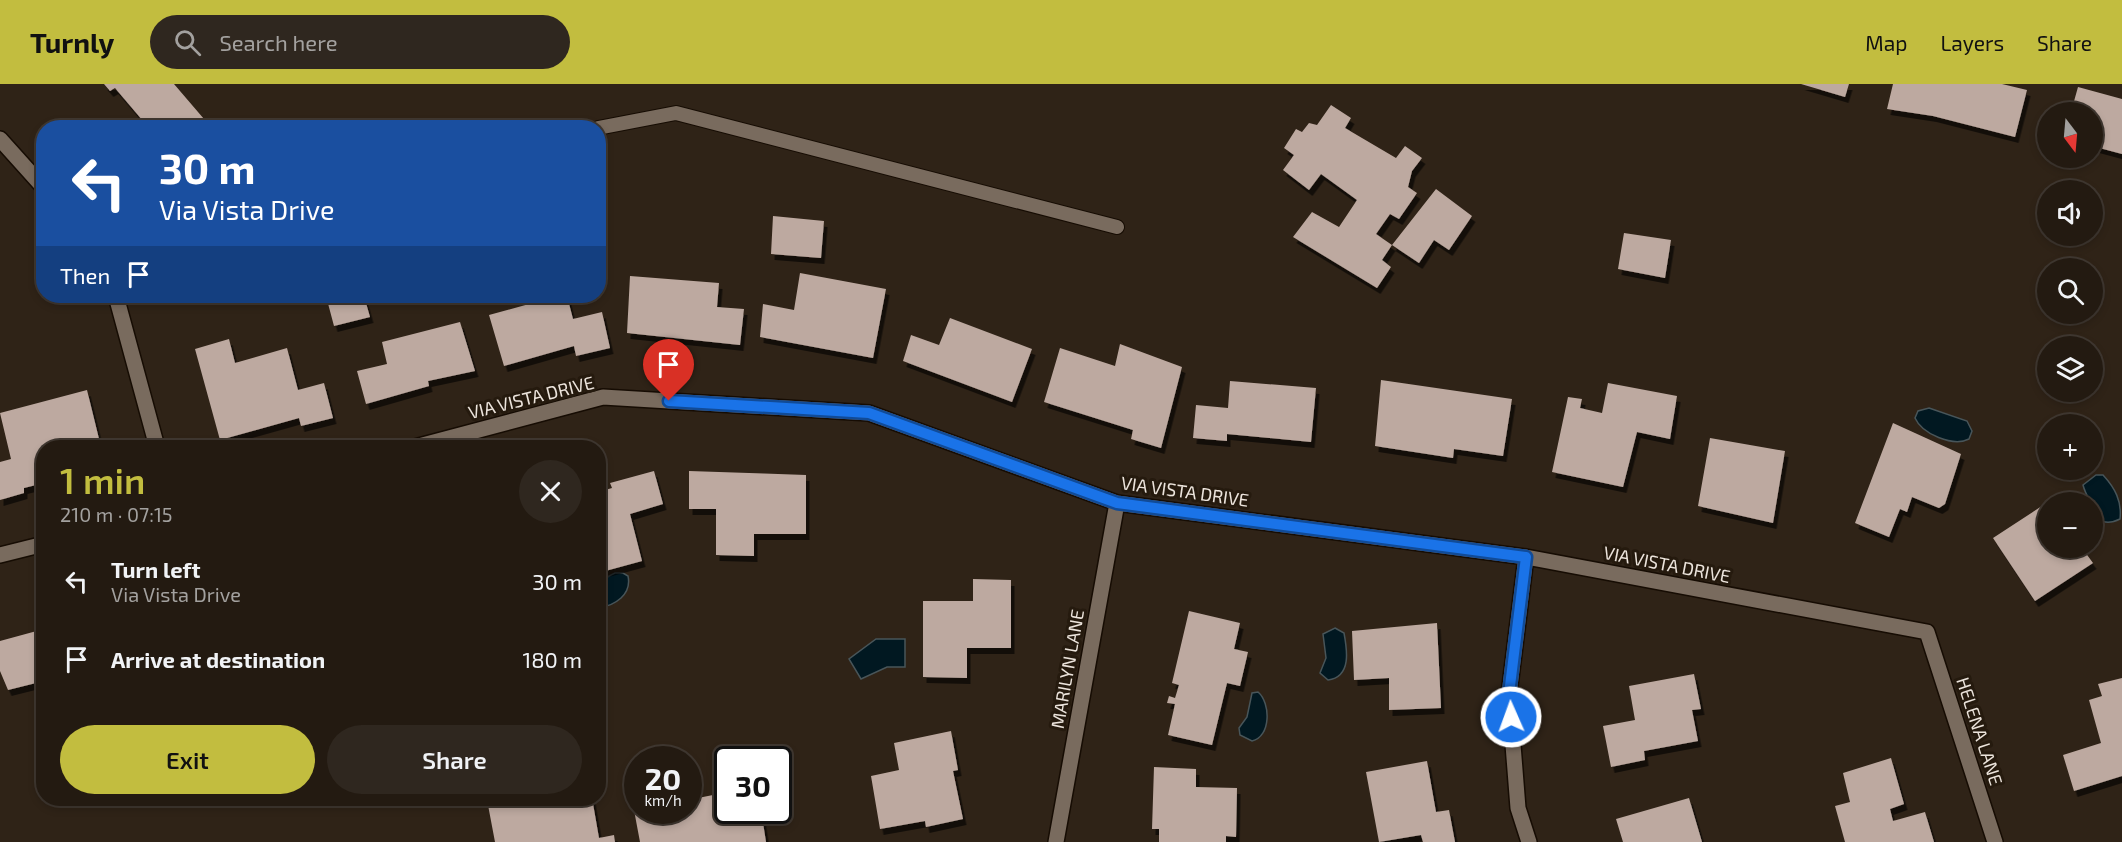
<!DOCTYPE html>
<meta charset="utf-8">
<style>
body{margin:0;font-family:"Exo 2",sans-serif;background:#2f271f;color:#f1f3f6;height:100vh;display:flex;flex-direction:column;font-size:22px;white-space:nowrap}
*{box-sizing:border-box;margin:0}
p{font-size:20px;color:#a3a19f}
.icon{flex:none;width:33px;height:33px;fill:none;stroke:currentColor;stroke-width:2;stroke-linecap:round;stroke-linejoin:round}
.map{position:relative;flex:1;overflow:hidden}
.details{position:absolute;left:36px;top:356px;width:570px;height:366px;display:flex;flex-direction:column;background:#231a11;border-radius:24px;box-shadow:0 3px 9px #0003,0 0 0 2px #403831}
.details>*{flex:none}
.top-card{position:absolute;left:36px;top:36px;width:570px;height:183px;border-radius:24px;box-shadow:0 3px 9px #0003,0 0 0 2px #403831;background:#1a4fa0;color:#fff;overflow:hidden}
.needle{width:39px;rotate:164deg}
.controls{position:absolute;left:2037px;top:18px;display:grid;gap:12px}
.controls a{display:grid;place-items:center;width:66px;height:66px;border-radius:50%;background:#231a11;box-shadow:0 3px 9px #0003,0 0 0 2px #403831;font-size:30px}
.speed{position:absolute;left:624px;top:662px;display:flex;gap:12px;font-size:30px;font-weight:700;text-align:center}
.speed>*{display:grid;place-content:center;width:78px;height:78px;border-radius:50%;background:#231a11;box-shadow:0 3px 9px #0003,0 0 0 2px #403831;line-height:1}
.speed small{font-size:15px;font-weight:400}
.speed .limit{border:3px solid #111;border-radius:9px;background:#fff;color:#111}
.pin{position:absolute;display:grid;place-items:center;width:51px;height:51px;color:#fff;margin:-62px -26px;border-radius:50% 50% 50% 0;rotate:-45deg;box-shadow:0 0 6px #0007}
.pin .icon{rotate:45deg}
.me{position:absolute;width:66px;margin:-33px;rotate:358deg;stroke-linejoin:round;filter:drop-shadow(0 0 4px #0008)}
.turn{display:flex;align-items:center;gap:21px;height:126px;padding:0 24px;font-size:27px}
.turn .icon{width:78px;height:78px;stroke-width:2.5}
.turn b{display:block;font-size:42px;line-height:51px}
.then{display:flex;align-items:center;height:57px;padding:0 24px;background:#0003;gap:12px;font-size:22px}
.round{display:grid;place-items:center;flex:none;width:63px;height:63px;border-radius:32px;background:#2f271f}
.overview{display:flex;align-items:center;justify-content:space-between;height:102px;padding:0 24px}
h1{font-size:36px;font-weight:600;line-height:45px;color:#c2bd3f}
.cta{display:flex;gap:12px;margin-top:auto;padding:12px 24px}
.cta a{flex:1;height:69px;border-radius:36px;background:#c2bd3f;color:#111;font-size:24px;font-weight:600;line-height:69px;text-align:center}
.cta a+a{background:#2f271f;color:#f1f3f6}
ul{padding:0;list-style:none}
li{display:flex;align-items:center;gap:18px;height:78px;padding:0 24px}
li div{flex:1}
li b{display:block;font-size:22px}
li em{font-style:normal}
header{display:flex;align-items:center;gap:36px;box-sizing:border-box;height:84px;padding:0 30px;background:#c2bd3f;color:#111}
header strong{font-size:28px}
nav{display:flex;gap:33px;margin-inline-start:auto;font-size:21px}
.search{width:420px;height:54px;background:#2f271f;display:flex;align-items:center;gap:15px;box-sizing:border-box;padding:0 21px;border-radius:33px;color:#a3a19f;font-size:22px}
.map>svg:first-child{display:block}
</style>
<header>
<strong>Turnly</strong>
<div class="search"><svg class="icon" aria-label="search" viewBox="0 0 24 24"><circle cx="10" cy="10" r="6"/><path d="M15 15l6 6"/></svg>Search here</div>
<nav><a>Map</a><a>Layers</a><a>Share</a></nav>
</header>
<div class="map">
<svg width="2122" height="758" viewBox="0 0 2122 758">
<defs>
<filter id="shadow"><feDropShadow dx="3.5" dy="6" stdDeviation="0" flood-color="#0009"/></filter>
</defs>
<rect width="100%" height="100%" fill="#2f2317"/>
<path fill="#011821" stroke="#485559" stroke-width="1.5" d="M 1929,324 L 1967,337 L 1972,347 L 1969,355 C 1953,363 1922,350 1915,334 L 1918,327 Z
M 2096,391 L 2103,391 C 2115,404 2122,417 2120,435 C 2112,439 2105,440 2098,435 C 2094,422 2086,413 2083,401 Z
M 615,489 L 623,489 L 628,492 C 632,511 615,521 599,524 L 599,497 Z
M 1335,544 L 1344,549 C 1347,565 1352,593 1328,596 L 1320,589 L 1326,574 L 1323,550 Z
M 876,555 L 905,555 L 905,583 L 887,583 L 861,595 L 849,575 Z
M 1258,608 C 1271,619 1271,653 1252,657 L 1240,651 L 1239,644 L 1247,633 L 1252,609 Z"/>
<path fill="#bda9a0" filter="url(#shadow)" d="M 104,0 L 174,0 L 204,35 L 193,44 L 149,44 L 115,4 L 110,7 Z
M 1801,0 L 1849,0 L 1845,13 Z
M 1893,0 L 2002,0 L 2027,6 L 2015,53 L 1933,32 L 1887,25 Z
M 2078,3 L 2122,15 L 2122,70 L 2092,62 L 2092,28 L 2071,28 Z
M 1331,21 L 1351,34 L 1345,44 L 1396,74 L 1405,62 L 1422,74 L 1412,87 L 1408,103 L 1417,109 L 1399,135 L 1390,130 L 1376,150 L 1392,161 L 1382,176 L 1391,183 L 1377,204 L 1293,153 L 1312,128 L 1339,143 L 1357,116 L 1321,90 L 1309,106 L 1283,86 L 1294,71 L 1284,64 L 1296,45 L 1302,48 L 1309,39 L 1317,41 Z
M 1436,105 L 1472,132 L 1449,166 L 1434,156 L 1419,179 L 1392,161 Z
M 773,132 L 824,137 L 821,174 L 771,170 Z
M 1624,149 L 1671,156 L 1665,194 L 1618,185 Z
M 800,189 L 886,205 L 873,274 L 760,253 L 763,220 L 794,226 Z
M 630,192 L 719,199 L 717,223 L 744,225 L 740,261 L 627,249 Z
M 326,212 L 364,212 L 370,233 L 334,242 Z
M 558,212 L 567,212 L 573,235 L 602,228 L 610,264 L 576,272 L 574,262 L 504,282 L 489,231 Z
M 950,234 L 1032,265 L 1012,318 L 903,277 L 911,251 L 939,261 Z
M 460,238 L 475,287 L 428,297 L 429,302 L 366,320 L 357,287 L 387,280 L 382,258 Z
M 229,255 L 235,279 L 287,264 L 298,306 L 324,299 L 333,334 L 301,342 L 299,334 L 220,356 L 195,265 Z
M 1120,260 L 1182,283 L 1161,364 L 1131,355 L 1133,346 L 1044,318 L 1060,264 L 1115,282 Z
M 1381,296 L 1512,315 L 1503,372 L 1454,365 L 1453,374 L 1375,362 Z
M 1230,297 L 1316,304 L 1311,358 L 1227,350 L 1227,357 L 1193,354 L 1196,321 L 1228,324 Z
M 1608,299 L 1677,312 L 1670,355 L 1637,348 L 1623,403 L 1552,388 L 1568,313 L 1582,315 L 1580,324 L 1602,329 Z
M 87,306 L 101,363 L 44,363 L 44,399 L 24,404 L 24,409 L 0,416 L 0,378 L 11,375 L 0,329 Z
M 1893,339 L 1961,370 L 1945,420 L 1939,424 L 1912,413 L 1907,428 L 1900,425 L 1889,453 L 1855,439 Z
M 1710,354 L 1785,367 L 1773,439 L 1698,422 Z
M 654,387 L 663,420 L 630,430 L 642,477 L 598,489 L 598,408 L 612,404 L 610,399 Z
M 689,387 L 806,391 L 806,450 L 754,450 L 754,472 L 716,471 L 716,425 L 689,425 Z
M 2048,418 L 2048,464 L 2082,464 L 2093,479 L 2035,517 L 1993,454 Z
M 973,495 L 1011,496 L 1011,564 L 967,564 L 967,594 L 923,593 L 923,517 L 973,517 Z
M 1189,527 L 1240,539 L 1234,565 L 1248,568 L 1240,602 L 1227,599 L 1212,661 L 1168,651 L 1175,620 L 1167,619 L 1169,612 L 1175,614 L 1179,601 L 1172,599 Z
M 1437,539 L 1441,624 L 1389,626 L 1389,594 L 1354,596 L 1352,547 Z
M 44,545 L 44,597 L 8,606 L 0,587 L 0,557 Z
M 1694,590 L 1701,625 L 1692,626 L 1698,657 L 1644,667 L 1645,676 L 1611,683 L 1603,642 L 1635,636 L 1629,602 Z
M 2122,594 L 2122,692 L 2074,707 L 2063,671 L 2101,659 L 2089,616 L 2102,612 L 2098,600 Z
M 951,647 L 958,686 L 953,687 L 963,735 L 926,743 L 925,737 L 880,745 L 871,692 L 899,686 L 894,659 Z
M 1891,674 L 1904,720 L 1890,725 L 1893,737 L 1925,728 L 1934,758 L 1845,758 L 1835,722 L 1850,718 L 1843,689 Z
M 1427,677 L 1436,728 L 1449,726 L 1455,758 L 1423,758 L 1421,751 L 1379,758 L 1366,688 Z
M 1154,683 L 1196,685 L 1196,703 L 1237,704 L 1236,753 L 1226,752 L 1226,758 L 1159,758 L 1159,745 L 1152,745 Z
M 728,708 L 728,726 L 761,726 L 766,758 L 640,758 L 634,726 L 688,726 L 688,716 Z
M 527,714 L 592,714 L 599,754 L 614,751 L 615,758 L 495,758 L 488,721 Z
M 1689,714 L 1702,758 L 1623,758 L 1616,735 Z"/>
<g fill="none" stroke-linecap="round" stroke-linejoin="round">
<g stroke="#160c03" stroke-width="16">
<path id="lane" d="M 598,44 L 676,29 L 1117,143"/>
</g>
<g stroke="#160c03" stroke-width="18">
<path id="street" d="M 0,55 L 44,104
M 116,212 L 157,363
M 415,363 L 603,313 L 869,329 L 1117,419 L 1526,473 L 1927,548 L 1995,758
M 0,471 L 44,460
M 1526,473 L 1509,610 L 1518,724 L 1529,758
M 1056,758 L 1117,419"/>
</g>
<use href="#lane" stroke="#796b5e" stroke-width="14"/>
<use href="#street" stroke="#796b5e" stroke-width="15"/>
</g>
<g fill="none" stroke-linecap="round" stroke-linejoin="round">
<g stroke="#114b97" stroke-width="15">
<path id="route" d="M 669,317 L 869,329 L 1117,419 L 1526,473 L 1509,610 L 1511,633"/>
</g>
<use href="#route" stroke="#1a73e8" stroke-width="10"/>
</g>
<g text-anchor="middle" dominant-baseline="central" stroke-width="6" stroke-linejoin="round" paint-order="stroke">
<g font-size="18" fill="#ece4dc" stroke="#251a0e">
<text transform="translate(531 313) rotate(-14)">VIA VISTA DRIVE</text>
<text transform="translate(1185 407) rotate(8)">VIA VISTA DRIVE</text>
<text transform="translate(1667 480) rotate(11)">VIA VISTA DRIVE</text>
<text transform="translate(1067 585) rotate(-80)">MARILYN LANE</text>
<text transform="translate(1980 647) rotate(72)">HELENA LANE</text>
</g>
</g>
</svg>
<div class="controls">
<a><svg class="needle" viewBox="-14 -14 28 28"><path d="M0-13l5 13h-10z" fill="#e53935"/><path d="M0 13l5-13h-10z" fill="#a3a19f"/></svg></a>
<a><svg class="icon" aria-label="sound" viewBox="0 0 24 24"><path d="M4 9h4l5-4v14l-5-4H4zM17 9q2 3 0 6"/></svg></a>
<a><svg class="icon" aria-label="search" viewBox="0 0 24 24"><circle cx="10" cy="10" r="6"/><path d="M15 15l6 6"/></svg></a>
<a><svg class="icon" aria-label="layers" viewBox="0 0 24 24"><path d="M12 4l9 5-9 5-9-5zM3 14l9 5 9-5"/></svg></a>
<a>+</a>
<a>−</a>
</div>
<div class="speed"><div>20<small>km/h</small></div><div class="limit">30</div></div>
<div class="pin" style="left:669px;top:317px;background:#d93025"><svg class="icon" aria-label="arrive" viewBox="0 0 24 24"><path d="M6 21V4h12l-3 4 3 4H6"/></svg></div>
<svg class="me" style="left:1511px;top:633px" viewBox="-20 -20 40 40"><circle r="17" fill="#1a73e8" stroke="#fff" stroke-width="3"/><path d="M0-11L8 9 0 5-8 9z" fill="#fff"/></svg>
<div class="top-card">
<div class="turn"><svg class="icon" aria-label="left" viewBox="0 0 24 24"><path d="M17 20v-9H6M10 6l-5 5 5 5"/></svg><div><b>30 m</b>Via Vista Drive</div></div>
<div class="then">Then<svg class="icon" aria-label="arrive" viewBox="0 0 24 24"><path d="M6 21V4h12l-3 4 3 4H6"/></svg></div>
</div>
<section class="details">
<div class="overview"><div><h1>1 min</h1><p>210 m · 07:15</p></div><a class="round"><svg class="icon" aria-label="close" viewBox="0 0 24 24"><path d="M6 6l12 12M18 6L6 18"/></svg></a></div>
<ul>
<li><svg class="icon" aria-label="left" viewBox="0 0 24 24"><path d="M17 20v-9H6M10 6l-5 5 5 5"/></svg><div><b>Turn left</b><p>Via Vista Drive</p></div><em>30 m</em></li>
<li><svg class="icon" aria-label="arrive" viewBox="0 0 24 24"><path d="M6 21V4h12l-3 4 3 4H6"/></svg><div><b>Arrive at destination</b></div><em>180 m</em></li>
</ul>
<div class="cta"><a>Exit</a><a>Share</a></div>
</section>
</div>
